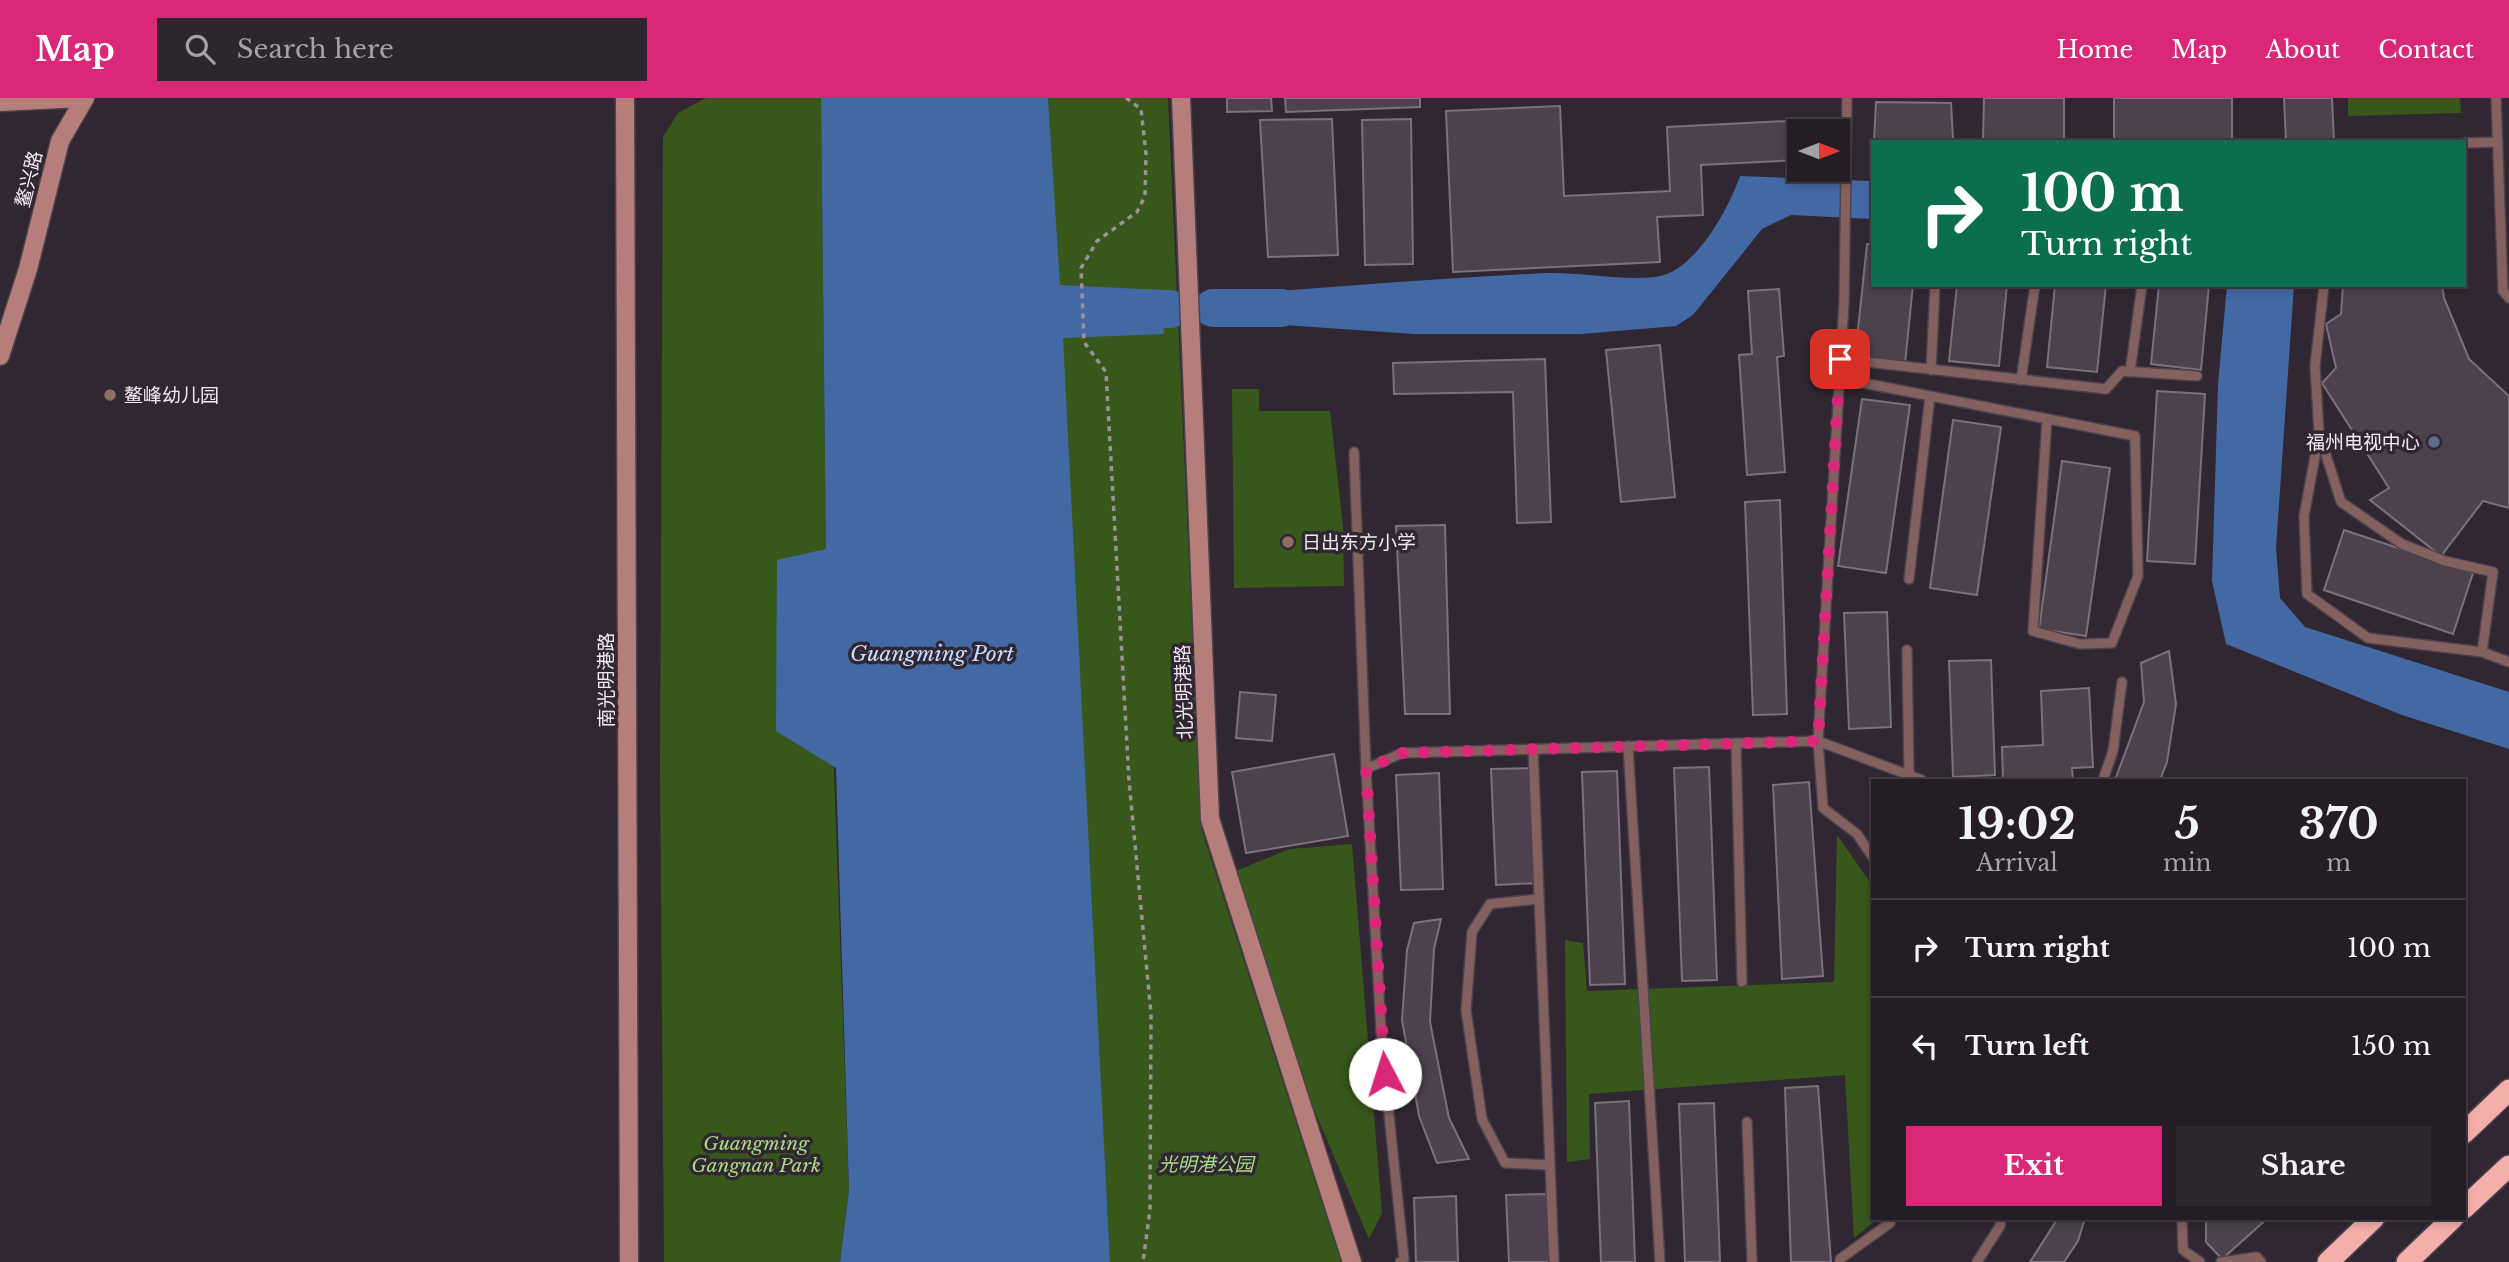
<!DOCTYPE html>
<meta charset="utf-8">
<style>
body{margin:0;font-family:"Libre Baskerville","Noto Sans SC",serif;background:#2d262e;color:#f1f3f6;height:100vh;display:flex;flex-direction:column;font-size:26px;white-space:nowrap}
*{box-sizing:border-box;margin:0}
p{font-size:23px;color:#a3a2a7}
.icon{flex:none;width:38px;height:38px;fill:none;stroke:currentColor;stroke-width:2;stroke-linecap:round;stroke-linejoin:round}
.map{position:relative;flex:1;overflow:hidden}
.drawer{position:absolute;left:1871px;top:681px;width:595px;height:441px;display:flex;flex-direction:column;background:#251d26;border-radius:0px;box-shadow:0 4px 10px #0003,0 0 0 2px #423b43}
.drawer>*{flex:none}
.hud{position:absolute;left:1871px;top:42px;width:595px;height:147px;border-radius:0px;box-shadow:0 4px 10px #0003,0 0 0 2px #423b43;background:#0b6e4f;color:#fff;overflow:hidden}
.needle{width:46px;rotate:90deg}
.fabs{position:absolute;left:1787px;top:21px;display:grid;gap:14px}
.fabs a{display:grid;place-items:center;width:63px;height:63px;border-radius:0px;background:#251d26;box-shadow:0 4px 10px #0003,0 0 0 2px #423b43;font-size:35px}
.pin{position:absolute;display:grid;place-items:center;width:60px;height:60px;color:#fff;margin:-30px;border-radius:14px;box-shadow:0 4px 10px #0006}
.me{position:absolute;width:77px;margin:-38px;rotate:355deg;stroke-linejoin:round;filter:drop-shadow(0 0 5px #0008)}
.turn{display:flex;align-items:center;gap:24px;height:147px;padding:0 35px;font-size:32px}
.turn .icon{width:91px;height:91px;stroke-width:2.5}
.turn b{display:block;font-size:49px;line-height:60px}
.eta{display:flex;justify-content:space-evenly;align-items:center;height:119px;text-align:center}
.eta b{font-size:42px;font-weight:700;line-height:49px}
.cta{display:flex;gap:14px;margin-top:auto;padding:14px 35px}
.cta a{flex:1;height:80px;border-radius:0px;background:#db2777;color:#fff;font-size:28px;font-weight:700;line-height:80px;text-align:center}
.cta a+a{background:#2d262e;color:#f1f3f6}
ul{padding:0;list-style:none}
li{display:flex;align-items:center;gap:21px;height:98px;padding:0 35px;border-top:2px solid #423b43}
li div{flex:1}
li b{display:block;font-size:26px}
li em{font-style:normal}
header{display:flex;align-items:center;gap:42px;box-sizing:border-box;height:98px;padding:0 35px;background:#db2777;color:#fff}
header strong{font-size:33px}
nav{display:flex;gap:38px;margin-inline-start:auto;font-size:24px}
.search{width:490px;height:63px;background:#2d262e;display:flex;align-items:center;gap:18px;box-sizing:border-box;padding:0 24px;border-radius:0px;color:#a3a2a7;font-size:26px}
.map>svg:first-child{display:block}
</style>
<header>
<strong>Map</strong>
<div class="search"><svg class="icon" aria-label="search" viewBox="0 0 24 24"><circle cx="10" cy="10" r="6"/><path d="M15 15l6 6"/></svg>Search here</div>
<nav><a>Home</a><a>Map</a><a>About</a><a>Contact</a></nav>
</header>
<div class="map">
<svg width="2509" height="1164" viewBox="0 0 2509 1164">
<rect width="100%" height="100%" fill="#312732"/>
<path fill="#37581a" d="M 706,0 L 821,0 L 826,451 L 849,1092 L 840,1164 L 664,1164 L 660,672 L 663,39 L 678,15 Z
M 1048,0 L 1168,0 L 1201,730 L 1341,1164 L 1110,1164 Z
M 2348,0 L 2460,0 L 2461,15 L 2348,18 Z
M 1232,291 L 1259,291 L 1259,313 L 1330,313 L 1343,428 L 1344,488 L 1234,490 Z
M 1837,737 L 1872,787 L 1872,1120 L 1877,1121 L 1854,1140 L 1845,977 L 1589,996 L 1590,1061 L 1567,1064 L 1565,842 L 1583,845 L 1587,893 L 1834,884 Z
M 1352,746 L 1382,1115 L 1369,1141 L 1313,1009 L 1236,773 L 1289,751 Z"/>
<path fill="#4369a4" d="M 821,0 L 1048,0 L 1060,187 L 1161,192 L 1164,236 L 1063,240 L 1110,1164 L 840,1164 L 849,1092 L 836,670 L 776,633 L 777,462 L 826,451 Z
M 1740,78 L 1872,83 L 1872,121 L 1791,117 L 1762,131 L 1693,217 L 1676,228 L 1582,236 L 1414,236 L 1243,224 L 1229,210 L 1241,196 C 1343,188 1446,180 1548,175 C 1580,174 1631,184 1660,178 C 1696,171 1729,110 1740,78 Z
M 2227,187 L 2294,187 L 2276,450 L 2280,500 L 2305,529 L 2509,594 L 2509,651 L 2402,617 L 2226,546 L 2212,483 L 2218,286 Z"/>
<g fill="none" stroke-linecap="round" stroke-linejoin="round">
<path stroke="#4369a4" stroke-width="38" d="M 1109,210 L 1170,211
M 1213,210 L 1281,210"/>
</g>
<path fill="#4d414e" stroke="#7c707d" stroke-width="2" d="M 1227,0 L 1271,0 L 1272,13 L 1227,14 Z
M 1285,0 L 1420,0 L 1420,9 L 1286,14 Z
M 1984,0 L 2064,0 L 2064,44 L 1874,44 L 1876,4 L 1951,5 L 1953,41 L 1983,41 Z
M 2114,0 L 2232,0 L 2232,44 L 2114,44 Z
M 2284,0 L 2332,0 L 2334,44 L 2286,44 Z
M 1560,8 L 1564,98 L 1670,93 L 1667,29 L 1807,22 L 1808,33 L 1799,33 L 1799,62 L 1701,67 L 1703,117 L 1657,119 L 1660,164 L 1453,174 L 1446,13 Z
M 1332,21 L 1338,157 L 1268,159 L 1260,22 Z
M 1411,21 L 1413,166 L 1365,167 L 1362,22 Z
M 1867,146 L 1872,146 L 1872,187 L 1913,187 L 1905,265 L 1855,260 Z
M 1957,187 L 2007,187 L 1999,268 L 1949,263 Z
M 2055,187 L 2106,187 L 2097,274 L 2047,269 Z
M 2159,187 L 2209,187 L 2201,272 L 2151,266 Z
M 2343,187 L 2442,187 L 2444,200 L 2469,261 L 2509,298 L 2509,410 L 2483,403 L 2441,458 L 2370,402 L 2389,390 L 2322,285 L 2336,270 L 2326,226 L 2341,216 Z
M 1779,191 L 1784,258 L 1777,259 L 1785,374 L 1747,377 L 1739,257 L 1752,256 L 1748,193 Z
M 1660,247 L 1675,399 L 1621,404 L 1606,252 Z
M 1545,261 L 1551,424 L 1517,425 L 1513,294 L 1394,296 L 1393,265 Z
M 2157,293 L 2205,296 L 2195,466 L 2147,463 Z
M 1862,301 L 1910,307 L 1886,475 L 1838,468 Z
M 1953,322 L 2001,329 L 1977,497 L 1930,490 Z
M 2062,363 L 2110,370 L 2086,538 L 2039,531 Z
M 1780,402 L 1787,616 L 1753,617 L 1745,404 Z
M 1445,427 L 1450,616 L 1405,616 L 1396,428 Z
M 2344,432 L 2473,475 L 2453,536 L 2324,492 Z
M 1887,514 L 1891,629 L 1849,631 L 1844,515 Z
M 2169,553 L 2176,606 L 2167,664 L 2160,682 L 2115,682 L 2144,604 L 2141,565 Z
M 1991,562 L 1995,677 L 1953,679 L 1949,563 Z
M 2089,590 L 2093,669 L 2072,670 L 2073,682 L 2003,682 L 2002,649 L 2043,647 L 2041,593 Z
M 1240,594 L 1276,597 L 1272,643 L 1236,640 Z
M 1334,656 L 1348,738 L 1246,755 L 1232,674 Z
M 1709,669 L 1717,882 L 1682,883 L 1674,670 Z
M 1534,670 L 1538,785 L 1496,787 L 1491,671 Z
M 1617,673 L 1625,886 L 1590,887 L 1582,674 Z
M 1439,675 L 1443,791 L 1401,792 L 1396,677 Z
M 1809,684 L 1823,878 L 1782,881 L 1773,687 Z
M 1441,821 L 1434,851 L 1430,924 L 1449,1020 L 1469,1061 L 1437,1065 L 1419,1018 L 1402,922 L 1407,852 L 1414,825 Z
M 1818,988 L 1831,1164 L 1791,1164 L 1785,990 Z
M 1629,1003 L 1635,1164 L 1601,1164 L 1595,1005 Z
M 1714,1005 L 1720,1164 L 1685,1164 L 1679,1006 Z
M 1549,1096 L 1551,1164 L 1509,1164 L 1506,1097 Z
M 1456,1098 L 1458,1164 L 1416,1164 L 1414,1100 Z
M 2058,1120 L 2085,1120 L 2078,1143 L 2064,1164 L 2030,1164 Z
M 2206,1120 L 2268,1120 L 2222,1161 L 2206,1144 Z"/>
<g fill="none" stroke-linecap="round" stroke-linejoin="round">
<g stroke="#4c424d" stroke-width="12">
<path id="lane" d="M 2496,0 L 2503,193 L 2509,200
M 2464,45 L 2498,44
M 2324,187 L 2315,268 L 2319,335 L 2341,404 L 2402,446 L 2445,463 L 2493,474 L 2482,554 L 2509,564
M 1840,261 L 2106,291 L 2122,273 L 2197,278
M 1931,272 L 1935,187
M 2130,274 L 2142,187
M 1838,280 L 2135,338 L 2138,478 L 2112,545 L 2080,546 L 2033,533 L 2047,321
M 2021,282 L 2035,187
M 2319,337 L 2304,418 L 2307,496 L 2368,540 L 2482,554
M 1354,354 L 1366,671
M 1909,481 L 1930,298
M 1907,552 L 1909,677
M 1736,645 L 1742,884
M 1628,648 L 1660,1164
M 1533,651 L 1554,1164
M 2103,682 L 2113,653 L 2122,584
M 1872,758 L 1857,736 L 1823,710 L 1818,643 L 1922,682
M 1539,801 L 1490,806 L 1472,834 L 1466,912 L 1482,1021 L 1505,1065 L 1550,1067
M 1747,1024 L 1752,1164
M 2182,1120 L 2183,1152 L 2200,1164
M 1400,1164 L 1404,1161 L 1382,950 L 1366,671 L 1402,655 L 1818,643 L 1844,205 L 1847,0
M 1840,1164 L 1840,1161 L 1890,1125 L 1891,1120
M 1977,1164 L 2000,1128 L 2001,1120
M 2221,1164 L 2257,1159 L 2261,1164"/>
</g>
<g stroke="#4c424d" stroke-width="21">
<path id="secondary" d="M 625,0 L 629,1164
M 1181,0 L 1210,721 L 1352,1164
M 0,4 L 81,0
M 0,258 L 28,171 L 60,43 L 85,0"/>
</g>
<g stroke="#4c424d" stroke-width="24">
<path id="highway" d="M 2464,1035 L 2509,992
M 2464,1110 L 2509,1068
M 2328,1164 L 2374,1120
M 2407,1164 L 2453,1120"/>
</g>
<path stroke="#9a919b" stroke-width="3.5" stroke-dasharray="5 5" stroke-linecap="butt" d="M 1126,0 L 1141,11 L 1146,56 L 1145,98 L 1137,114 L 1097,143 L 1081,170 L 1084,244 L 1106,274 L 1129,683 L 1151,916 L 1150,1112 L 1143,1164"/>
<use href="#lane" stroke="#84615e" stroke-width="9"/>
<use href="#secondary" stroke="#b67e7a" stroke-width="18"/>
<use href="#highway" stroke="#f5afaa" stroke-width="21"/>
</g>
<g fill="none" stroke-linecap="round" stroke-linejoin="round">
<path stroke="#db2777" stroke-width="12" stroke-dasharray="0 21.6" d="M 1385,976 L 1366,671 L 1402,655 L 1818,643 L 1840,261"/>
</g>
<g fill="#8d6e63" stroke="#312732" stroke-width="2.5">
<circle cx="110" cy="297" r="7"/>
<circle cx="1288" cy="444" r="7"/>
</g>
<circle fill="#5c6f8a" stroke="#312732" stroke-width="2.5" cx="2434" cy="344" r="7"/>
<g text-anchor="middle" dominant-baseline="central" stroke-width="7" stroke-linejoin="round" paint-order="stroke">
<g font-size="19" fill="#f0e9f1" stroke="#312732">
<text transform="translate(29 81) rotate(-76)">鳌兴路</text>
<text transform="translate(606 582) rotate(-90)">南光明港路</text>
<text transform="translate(1184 594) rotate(-92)">北光明港路</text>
</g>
<g font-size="19" fill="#f0e9f1" stroke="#312732" text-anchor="start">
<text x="124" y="297">鳌峰幼儿园</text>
<text x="2420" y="344" text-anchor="end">福州电视中心</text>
<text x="1302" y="444">日出东方小学</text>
</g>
<g font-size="19" font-style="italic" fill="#a7dd80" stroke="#312732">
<text x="756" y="1045">Guangming<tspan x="756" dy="22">Gangnan Park</tspan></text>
<text x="1206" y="1066">光明港公园</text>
</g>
<g font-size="21" font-style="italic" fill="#c5dbfd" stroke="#312732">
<text x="932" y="556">Guangming Port</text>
</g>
</g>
</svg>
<div class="fabs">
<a><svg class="needle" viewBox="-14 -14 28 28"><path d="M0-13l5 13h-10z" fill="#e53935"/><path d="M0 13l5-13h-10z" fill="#a3a2a7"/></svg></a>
</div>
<div class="pin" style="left:1840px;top:261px;background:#d93025"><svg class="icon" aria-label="arrive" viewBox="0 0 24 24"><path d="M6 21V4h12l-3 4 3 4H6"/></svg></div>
<svg class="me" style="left:1385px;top:976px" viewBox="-20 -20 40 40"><circle r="19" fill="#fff"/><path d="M0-13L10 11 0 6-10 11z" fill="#db2777"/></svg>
<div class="hud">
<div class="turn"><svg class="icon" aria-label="right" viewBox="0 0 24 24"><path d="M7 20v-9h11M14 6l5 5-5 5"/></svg><div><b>100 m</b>Turn right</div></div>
</div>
<section class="drawer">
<div class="eta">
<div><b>19:02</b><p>Arrival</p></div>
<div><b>5</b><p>min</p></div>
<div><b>370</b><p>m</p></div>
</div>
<ul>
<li><svg class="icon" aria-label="right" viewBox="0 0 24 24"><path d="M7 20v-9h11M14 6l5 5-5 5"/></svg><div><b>Turn right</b></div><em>100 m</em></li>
<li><svg class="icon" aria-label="left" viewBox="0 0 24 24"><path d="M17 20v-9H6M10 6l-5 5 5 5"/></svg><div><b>Turn left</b></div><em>150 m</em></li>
</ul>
<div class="cta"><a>Exit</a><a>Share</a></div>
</section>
</div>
